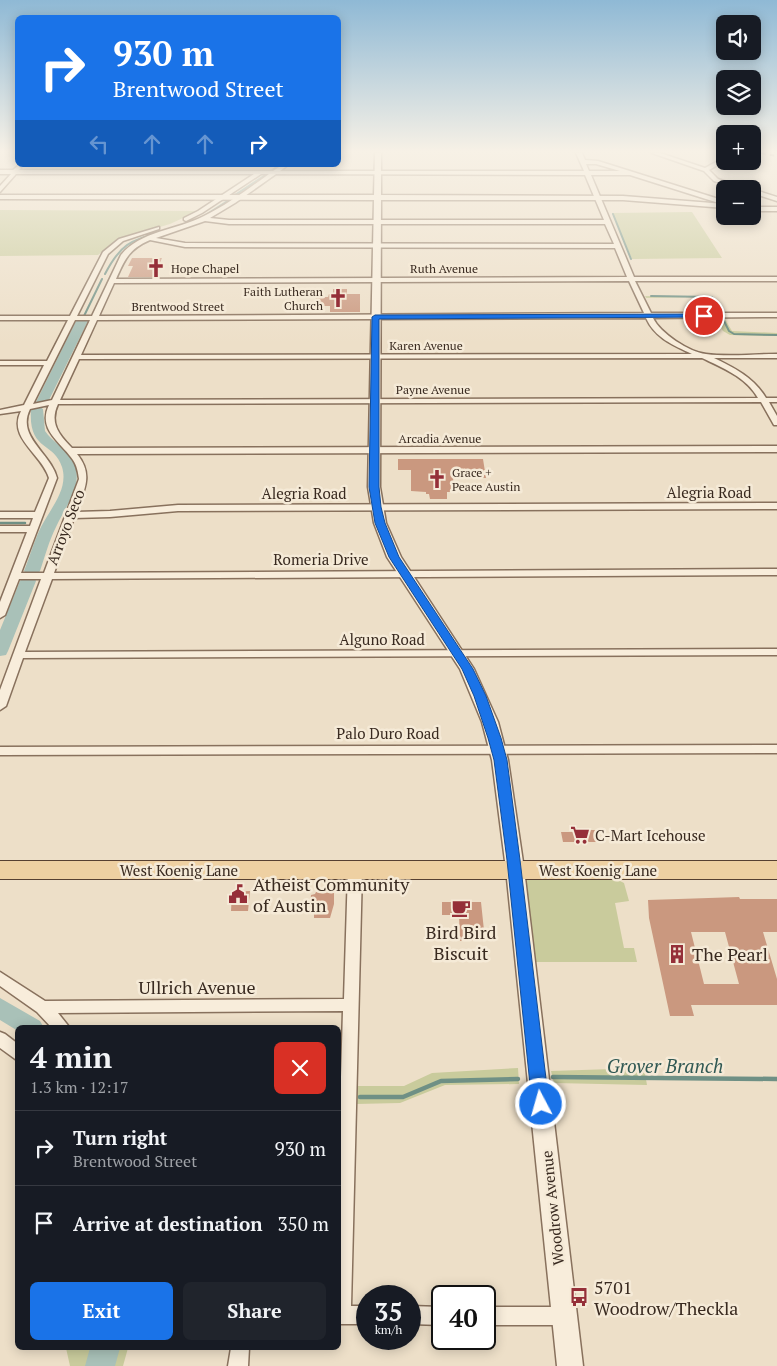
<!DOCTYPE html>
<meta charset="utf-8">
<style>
body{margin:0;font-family:"PT Serif",serif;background:#20242c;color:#f1f3f6;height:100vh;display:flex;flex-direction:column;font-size:19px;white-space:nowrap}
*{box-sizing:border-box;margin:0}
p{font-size:16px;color:#9ea1a6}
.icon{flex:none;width:28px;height:28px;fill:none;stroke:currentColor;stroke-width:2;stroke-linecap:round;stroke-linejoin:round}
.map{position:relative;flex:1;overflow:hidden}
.details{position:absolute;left:15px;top:1025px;width:326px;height:325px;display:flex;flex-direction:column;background:#171b24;border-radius:8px;box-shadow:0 2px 12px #0003}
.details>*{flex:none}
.top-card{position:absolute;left:15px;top:15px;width:326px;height:152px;border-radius:8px;box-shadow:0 2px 12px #0003;background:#1a73e8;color:#fff;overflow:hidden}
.fabs{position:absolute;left:716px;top:15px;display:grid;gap:10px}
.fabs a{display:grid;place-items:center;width:45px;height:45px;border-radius:8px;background:#171b24;box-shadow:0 2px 12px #0003;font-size:25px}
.speed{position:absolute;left:356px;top:1285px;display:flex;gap:10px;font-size:25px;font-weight:700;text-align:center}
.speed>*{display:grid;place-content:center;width:65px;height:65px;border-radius:50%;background:#171b24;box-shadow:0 2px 12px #0003;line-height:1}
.speed small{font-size:12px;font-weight:400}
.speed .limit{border:2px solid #111;border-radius:8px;background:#fff;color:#111}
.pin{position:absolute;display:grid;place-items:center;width:42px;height:42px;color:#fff;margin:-21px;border:2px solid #fff;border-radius:50%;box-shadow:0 1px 5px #0007}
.me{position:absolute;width:55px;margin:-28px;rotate:354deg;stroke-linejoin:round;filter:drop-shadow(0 0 4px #0008)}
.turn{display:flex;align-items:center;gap:18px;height:105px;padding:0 15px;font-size:22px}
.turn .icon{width:65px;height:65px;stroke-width:2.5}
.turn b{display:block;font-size:35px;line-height:42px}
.lanes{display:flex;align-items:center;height:48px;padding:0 15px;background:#0003;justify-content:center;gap:25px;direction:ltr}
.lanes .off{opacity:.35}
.round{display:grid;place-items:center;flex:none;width:52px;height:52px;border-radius:8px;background:#20242c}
.summary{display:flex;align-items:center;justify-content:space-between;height:85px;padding:0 15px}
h1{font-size:30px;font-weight:800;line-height:38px}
.cta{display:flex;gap:10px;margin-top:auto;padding:10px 15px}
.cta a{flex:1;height:58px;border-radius:8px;background:#1a73e8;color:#fff;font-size:20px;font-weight:800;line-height:58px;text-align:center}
.cta a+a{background:#20242c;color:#f1f3f6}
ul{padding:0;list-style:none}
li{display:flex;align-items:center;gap:15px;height:75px;padding:0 15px;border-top:1px solid #363941}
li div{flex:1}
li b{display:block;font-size:19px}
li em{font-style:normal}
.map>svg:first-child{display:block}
</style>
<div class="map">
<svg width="777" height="1366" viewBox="0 0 777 1366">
<rect width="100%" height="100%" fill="#eddfc8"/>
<path fill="#c9cb9c" d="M 0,210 L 198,211 L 170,224 L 116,240 L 98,255 L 0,256 Z
M 692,212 L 722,258 L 632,259 L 612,213 Z
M 645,296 L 712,296 L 723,314 L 717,314 L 708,299 L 704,297 L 646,298 Z
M 716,319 L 725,319 L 732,331 L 777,333 L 777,336 L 730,335 L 723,331 Z
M 532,878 L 614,878 L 624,883 L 629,901 L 615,903 L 624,948 L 634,948 L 637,962 L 534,962 L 525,883 L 527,880 Z
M 518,1068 L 519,1084 L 445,1085 L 400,1103 L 356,1104 L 356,1086 L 404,1086 L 432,1073 Z
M 644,1068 L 647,1085 L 554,1083 L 551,1071 Z
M 66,1348 L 128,1348 L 123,1366 L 70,1366 Z"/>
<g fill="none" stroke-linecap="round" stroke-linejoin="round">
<path stroke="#6f9085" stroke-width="2" d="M 271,171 L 279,165
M 235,195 L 267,174
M 613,214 L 631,259
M 188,223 L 201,218 L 229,200
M 105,274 C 120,245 130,240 161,232
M 651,296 L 712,297 L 720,313
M 84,316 L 102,279
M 723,319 L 729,331 L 734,334 L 777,335"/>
<path stroke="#6f9085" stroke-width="2.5" d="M 0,523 L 25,523
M 45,525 L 49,526"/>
<path stroke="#6f9085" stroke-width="4.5" d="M 553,1077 L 777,1079
M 360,1097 L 403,1097 L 441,1081 L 518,1079"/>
<path fill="#a9c1b8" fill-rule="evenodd" d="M 82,318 L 88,321 L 48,402 L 42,406 L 38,405 L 36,402 L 76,321 Z
M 37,405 L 43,409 L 45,431 C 52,442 65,447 72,459 C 86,483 66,505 56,527 C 49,541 45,556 40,571 L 37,574 L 27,574 L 24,571 C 30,556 34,541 41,527 C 50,509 69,489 62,467 C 54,441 28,452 31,409 Z
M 28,576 L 34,578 L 36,581 L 8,651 L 6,655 L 0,656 L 0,630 L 20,581 L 22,578 Z
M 0,998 L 40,1021 L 44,1028 L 18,1028 L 18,1031 L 0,1020 Z
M 90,1348 L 120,1348 L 115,1366 L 85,1366 Z"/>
</g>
<path fill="#ca987f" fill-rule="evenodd" d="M 132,258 L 162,258 L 154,277 L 128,277 L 133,266 L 128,266 Z
M 333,289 L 347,289 L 347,294 L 360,294 L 360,312 L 330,312 L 330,306 L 315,306 L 316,297 L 328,297 L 329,294 L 333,294 Z
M 398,459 L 483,459 L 486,478 L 453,478 L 454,492 L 447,492 L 447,499 L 430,499 L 429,494 L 426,494 L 426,492 L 411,491 L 411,470 L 398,470 Z
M 584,830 L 597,830 L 599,842 L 563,842 L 561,832 L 585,832 Z
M 250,891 L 248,911 L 231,911 L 232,892 Z
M 316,892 L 334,892 L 334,904 L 330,918 L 314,918 L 314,910 L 310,910 L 311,895 L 315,894 Z
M 739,897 L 740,899 L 777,899 L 777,932 L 763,932 L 777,979 L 777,1005 L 691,1005 L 694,1016 L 670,1016 L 649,918 L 648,900 ZM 691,932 L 725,932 L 739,984 L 704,984 Z
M 442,902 L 481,902 L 485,940 L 460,941 L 459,915 L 442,915 Z"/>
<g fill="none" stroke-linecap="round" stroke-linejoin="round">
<g stroke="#88715d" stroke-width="3">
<path id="minor" d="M 576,153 L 582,153 L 585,160 L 598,161 L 725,201 L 725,205 L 630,175 L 591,175 L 634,277 L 777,277 L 777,281 L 635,281 L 651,313 L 777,313 L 777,317 L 653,318 C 660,333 689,352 706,354 C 729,357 754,354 777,354 L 777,358 L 714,358 C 735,368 754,378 766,398 L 777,398 L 777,402 L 769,402 L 777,416 L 777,425 L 774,425 L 761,402 L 58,404 C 49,423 59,435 72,448 L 777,446 L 777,452 L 77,454 C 94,475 84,490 76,512 L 110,511 L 178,505 L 777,503 L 777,509 L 178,511 L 110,517 L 74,518 L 54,573 L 777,569 L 777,575 L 52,579 L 25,652 L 777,649 L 777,655 L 23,658 L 6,706 L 0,710 L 0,690 L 41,579 L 19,579 L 5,615 L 0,618 L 0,602 L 27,532 L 0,532 L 0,526 L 30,526 L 33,518 L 0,518 L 0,512 L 35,512 L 49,478 C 42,454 7,438 21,411 L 0,414 L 0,410 L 24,405 L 44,365 L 0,365 L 0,361 L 47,361 L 68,320 L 0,320 L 0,316 L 70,316 L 103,252 L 119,239 L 159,227 L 159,229 L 123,241 L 108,254 L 77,316 L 92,316 L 121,255 C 140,231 177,230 204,216 C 227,205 248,189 269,174 L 261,174 L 202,213 L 186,221 L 184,220 L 184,218 L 198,211 L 254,174 L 16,174 L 0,192 L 0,186 L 11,174 L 0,174 L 0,170 L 13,170 L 18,166 L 21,168 L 19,170 L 273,171 L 282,165 L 288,165 L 280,171 L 584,171 ZM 586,164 L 596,164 L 620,171 L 589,171 ZM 276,174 L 585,175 L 604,220 L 229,220 L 210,218 L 235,203 ZM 205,221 L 229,224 L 605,224 L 614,244 L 185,243 L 156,238 ZM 150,240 L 185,247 L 615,248 L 627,277 L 116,279 C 125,259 129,249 150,240 ZM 629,281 L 644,313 L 99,316 L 114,283 ZM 646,318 C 655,338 673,345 692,354 L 81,355 L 97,320 ZM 75,320 L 90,320 L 52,400 L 33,404 ZM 702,358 C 723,368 746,377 758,398 L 60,400 L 79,359 ZM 49,405 C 37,430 61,442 73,460 C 77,466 78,472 79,479 L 44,573 L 21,573 L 57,478 C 51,453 16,437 30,409 Z
M 652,153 L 660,153 L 705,168 L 725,157 L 725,161 L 709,170 L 718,179 L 748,189 L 738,189 L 714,181 L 704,171 Z
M 752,189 L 777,197 L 777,201 L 752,193 Z
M 777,745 L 777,753 L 0,755 L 0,747 Z
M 355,865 L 360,866 L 362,870 L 351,1306 L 368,1306 L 368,1324 L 339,1324 L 339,1143 L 343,1011 L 58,1013 L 70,1028 L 52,1028 L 37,1012 L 0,986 L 0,972 L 45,1001 L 344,999 L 348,870 L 350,866 Z
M 0,1032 L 5,1034 L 18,1044 L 18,1061 L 0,1048 Z
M 410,1306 L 442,1307 L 442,1325 L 410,1324 Z
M 485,1307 L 564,1307 L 571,1309 L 573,1316 L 571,1323 L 564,1325 L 485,1325 Z
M 231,1348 L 249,1348 L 248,1366 L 228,1366 Z"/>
</g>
<g stroke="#88715d" stroke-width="3">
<path id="tertiary" d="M 375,153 L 381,153 L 381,195 L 623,196 L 725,204 L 725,208 L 623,200 L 381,200 L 380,487 L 386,523 L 401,557 L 474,669 L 498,722 L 508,760 L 524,869 L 583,1366 L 557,1366 L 506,869 L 492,760 L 482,722 L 460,669 L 387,557 L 374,523 L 368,487 L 374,200 L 0,199 L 0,195 L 374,195 Z
M 752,207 L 777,207 L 777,211 L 752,211 Z"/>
</g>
<g stroke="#574031" stroke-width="2">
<path id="primary" d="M 0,861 L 777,861 L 777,879 L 0,879 Z"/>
</g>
<use href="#minor" fill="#f8eddb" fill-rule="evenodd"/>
<use href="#tertiary" fill="#f8eddb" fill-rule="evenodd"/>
<use href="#primary" fill="#eed0a2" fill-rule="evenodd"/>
<path stroke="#392a20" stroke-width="2" stroke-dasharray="4.5 4.5" stroke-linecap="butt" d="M 761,153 L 777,156"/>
</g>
<linearGradient id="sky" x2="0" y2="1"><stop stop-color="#8fb9d5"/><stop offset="0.44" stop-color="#f7f1e6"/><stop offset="1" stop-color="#f7f1e6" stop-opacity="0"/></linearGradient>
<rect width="777" height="344" fill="url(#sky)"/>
<path fill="#1a73e8" stroke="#114b97" d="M 704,314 L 708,316 L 707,317 L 379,319 L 379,487 L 381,507 L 385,523 L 399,557 L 473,669 L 486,696 L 501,738 L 507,760 L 520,860 L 549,1104 L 546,1109 L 541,1111 L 535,1109 L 532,1104 L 507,860 L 494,760 L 488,738 L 474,696 L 462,669 L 389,557 L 375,523 L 369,487 L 372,317 L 375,315 Z"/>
<defs>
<g id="church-bare" transform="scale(1.5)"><path d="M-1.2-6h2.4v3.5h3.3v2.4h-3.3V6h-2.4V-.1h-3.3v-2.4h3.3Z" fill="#952f38" stroke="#f5ead7" stroke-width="2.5" paint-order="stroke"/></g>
<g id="supermarket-bare" transform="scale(1.5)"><path d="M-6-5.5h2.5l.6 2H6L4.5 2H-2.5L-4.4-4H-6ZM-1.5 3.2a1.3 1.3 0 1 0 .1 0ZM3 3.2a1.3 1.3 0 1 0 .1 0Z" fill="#952f38" stroke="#f5ead7" stroke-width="2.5" paint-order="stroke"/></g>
<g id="civic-bare" transform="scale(1.5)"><path d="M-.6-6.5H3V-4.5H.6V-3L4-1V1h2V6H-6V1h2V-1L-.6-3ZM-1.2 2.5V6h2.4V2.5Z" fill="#952f38" stroke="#f5ead7" stroke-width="2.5" paint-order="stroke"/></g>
<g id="cafe-bare" transform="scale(1.5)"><path d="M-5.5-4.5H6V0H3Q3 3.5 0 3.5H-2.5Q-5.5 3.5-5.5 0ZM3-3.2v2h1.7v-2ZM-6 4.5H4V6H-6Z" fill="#952f38" stroke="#f5ead7" stroke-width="2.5" paint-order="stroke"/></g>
<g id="building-bare" transform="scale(1.5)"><path d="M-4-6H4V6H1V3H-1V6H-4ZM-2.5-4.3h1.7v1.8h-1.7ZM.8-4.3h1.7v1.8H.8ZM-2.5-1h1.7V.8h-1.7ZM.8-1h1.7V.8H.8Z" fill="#952f38" stroke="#f5ead7" stroke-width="2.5" paint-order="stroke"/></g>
<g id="bus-bare" transform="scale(1.5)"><path d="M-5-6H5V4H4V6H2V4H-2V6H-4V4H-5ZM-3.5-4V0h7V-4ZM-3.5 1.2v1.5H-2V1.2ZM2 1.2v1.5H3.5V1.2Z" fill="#952f38" stroke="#f5ead7" stroke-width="2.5" paint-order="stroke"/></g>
</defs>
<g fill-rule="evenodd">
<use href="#church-bare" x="156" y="268"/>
<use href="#church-bare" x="338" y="298"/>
<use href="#church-bare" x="437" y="479"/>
<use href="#supermarket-bare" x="580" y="835"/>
<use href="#civic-bare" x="238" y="894"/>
<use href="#cafe-bare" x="461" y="908"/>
<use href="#building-bare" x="677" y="954"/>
<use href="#bus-bare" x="579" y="1297"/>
</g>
<g text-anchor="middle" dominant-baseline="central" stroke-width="5" stroke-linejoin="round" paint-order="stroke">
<g font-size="12" fill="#392a20" stroke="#f5ead7" text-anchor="start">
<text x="171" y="268">Hope Chapel</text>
<text x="323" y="291" text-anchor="end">Faith Lutheran<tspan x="323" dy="14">Church</tspan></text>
<text x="452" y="472">Grace +<tspan x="452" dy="14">Peace Austin</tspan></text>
</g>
<g font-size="12" fill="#392a20" stroke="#f5ead7">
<text x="444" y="268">Ruth Avenue</text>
<text x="178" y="306">Brentwood Street</text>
<text x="426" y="345">Karen Avenue</text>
<text x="433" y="389">Payne Avenue</text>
<text x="440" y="438">Arcadia Avenue</text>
</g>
<g font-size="15" fill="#392a20" stroke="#f5ead7">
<text x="709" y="492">Alegria Road</text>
<text x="304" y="493">Alegria Road</text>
<text transform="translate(65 527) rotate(-69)">Arroyo Seco</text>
<text x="321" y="559">Romeria Drive</text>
<text x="382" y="639">Alguno Road</text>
<text x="388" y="733">Palo Duro Road</text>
<text x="179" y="870">West Koenig Lane</text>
<text x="598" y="870">West Koenig Lane</text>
<text transform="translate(552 1208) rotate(-96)">Woodrow Avenue</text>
</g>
<g font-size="15" fill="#392a20" stroke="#f5ead7" text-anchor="start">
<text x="595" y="835">C-Mart Icehouse</text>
</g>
<g font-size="18" fill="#392a20" stroke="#f5ead7" text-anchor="start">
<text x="253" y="884">Atheist Community<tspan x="253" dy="21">of Austin</tspan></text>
<text x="461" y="932" text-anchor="middle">Bird Bird<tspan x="461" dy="21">Biscuit</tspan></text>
<text x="692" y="954">The Pearl</text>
<text x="594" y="1287">5701<tspan x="594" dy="21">Woodrow/Theckla</tspan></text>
</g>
<g font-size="18" fill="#392a20" stroke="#f5ead7">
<text x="197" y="987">Ullrich Avenue</text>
</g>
<g font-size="19" font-style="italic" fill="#305853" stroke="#f5ead7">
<text x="665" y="1065">Grover Branch</text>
</g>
</g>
</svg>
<div class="fabs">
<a><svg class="icon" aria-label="sound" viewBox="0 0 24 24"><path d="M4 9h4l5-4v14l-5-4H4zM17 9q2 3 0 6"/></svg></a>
<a><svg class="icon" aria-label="layers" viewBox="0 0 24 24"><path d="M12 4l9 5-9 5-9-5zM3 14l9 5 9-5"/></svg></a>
<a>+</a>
<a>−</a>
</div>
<div class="speed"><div>35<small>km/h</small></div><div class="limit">40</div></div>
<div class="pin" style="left:704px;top:316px;background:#d93025"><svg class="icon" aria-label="arrive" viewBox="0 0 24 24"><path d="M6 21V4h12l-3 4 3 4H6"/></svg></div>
<svg class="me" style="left:541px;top:1104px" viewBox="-20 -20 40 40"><circle r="17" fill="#1a73e8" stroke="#fff" stroke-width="3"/><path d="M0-11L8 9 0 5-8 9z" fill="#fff"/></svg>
<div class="top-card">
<div class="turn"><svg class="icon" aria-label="right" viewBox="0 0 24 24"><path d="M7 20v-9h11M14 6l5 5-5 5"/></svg><div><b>930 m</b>Brentwood Street</div></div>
<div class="lanes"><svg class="icon off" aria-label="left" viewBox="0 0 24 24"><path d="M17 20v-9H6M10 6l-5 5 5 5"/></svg><svg class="icon off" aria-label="ahead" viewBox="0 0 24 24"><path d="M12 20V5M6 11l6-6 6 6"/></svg><svg class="icon off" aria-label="ahead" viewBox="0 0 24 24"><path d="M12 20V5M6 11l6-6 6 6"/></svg><svg class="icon" aria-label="right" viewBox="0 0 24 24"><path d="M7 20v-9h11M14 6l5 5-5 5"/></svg></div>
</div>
<section class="details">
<div class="summary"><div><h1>4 min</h1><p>1.3 km · 12:17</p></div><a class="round" style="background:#d93025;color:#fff"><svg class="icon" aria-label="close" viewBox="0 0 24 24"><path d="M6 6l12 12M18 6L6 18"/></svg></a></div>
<ul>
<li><svg class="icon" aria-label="right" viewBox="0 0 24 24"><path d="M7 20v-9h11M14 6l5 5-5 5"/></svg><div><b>Turn right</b><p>Brentwood Street</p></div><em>930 m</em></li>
<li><svg class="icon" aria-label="arrive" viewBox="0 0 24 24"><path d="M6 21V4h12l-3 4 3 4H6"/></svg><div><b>Arrive at destination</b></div><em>350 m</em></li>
</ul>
<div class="cta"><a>Exit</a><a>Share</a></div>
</section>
</div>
